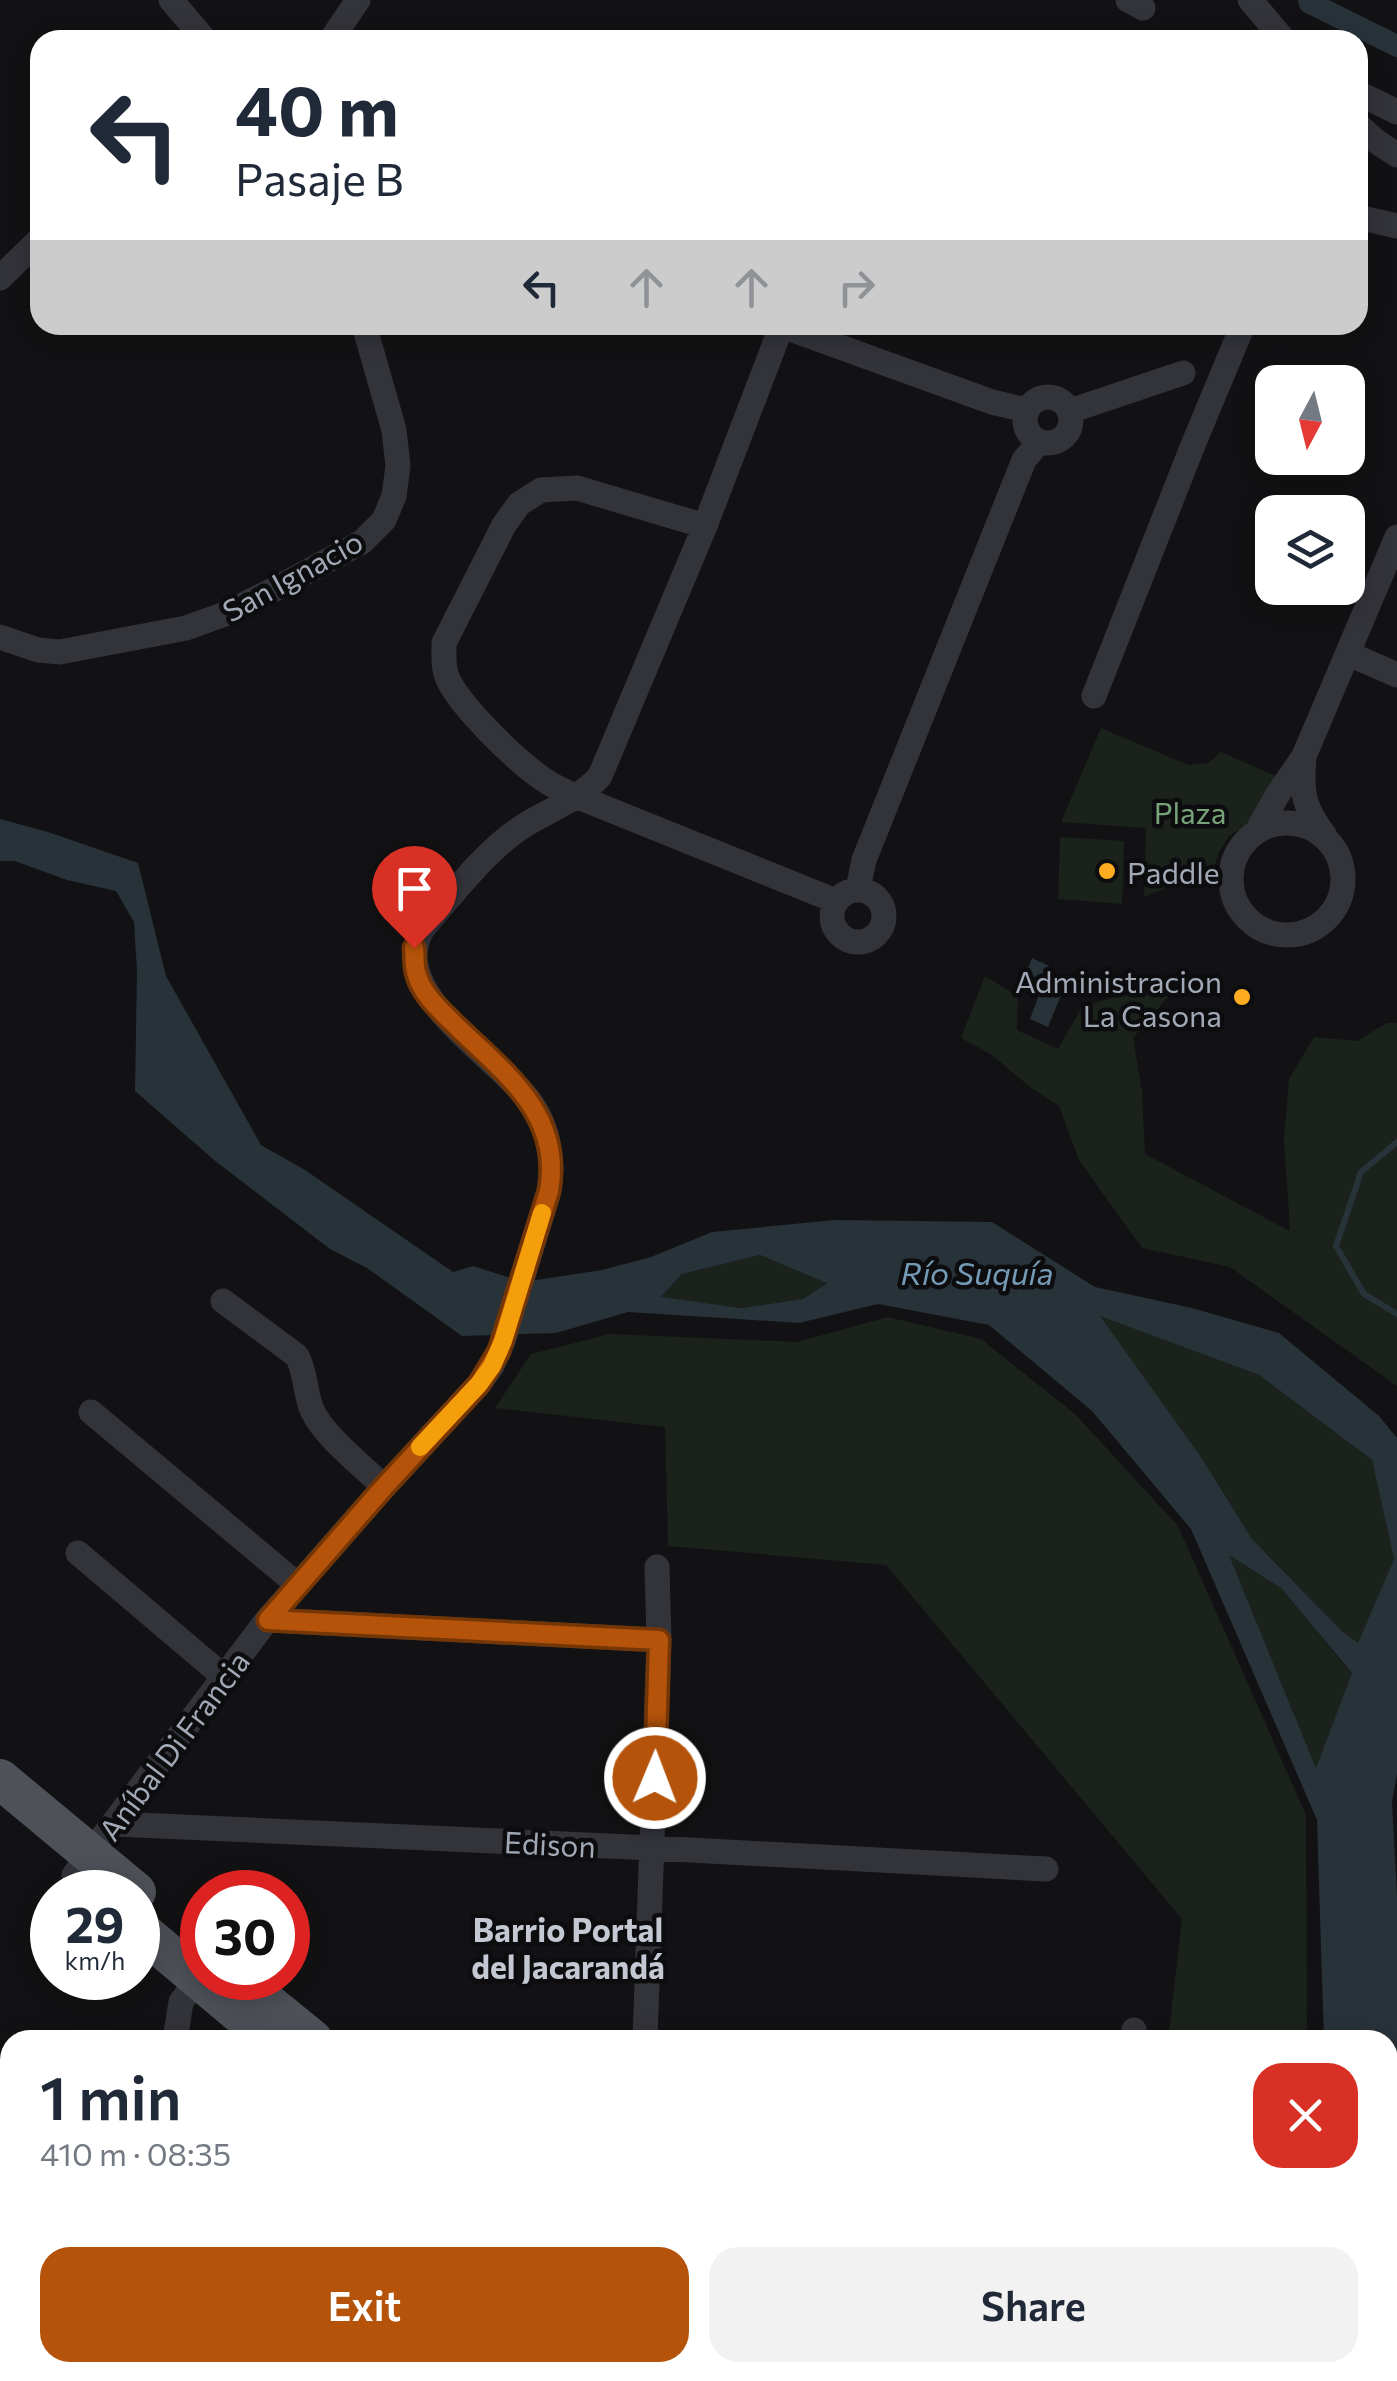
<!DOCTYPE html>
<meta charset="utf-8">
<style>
body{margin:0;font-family:Commissioner,sans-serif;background:#f2f2f3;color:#1f2937;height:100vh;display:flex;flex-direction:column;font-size:38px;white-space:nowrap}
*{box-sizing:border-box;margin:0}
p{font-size:32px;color:#747a83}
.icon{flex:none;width:55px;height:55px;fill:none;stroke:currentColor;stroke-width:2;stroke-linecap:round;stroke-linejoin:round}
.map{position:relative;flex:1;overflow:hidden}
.side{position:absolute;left:0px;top:2030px;width:1398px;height:352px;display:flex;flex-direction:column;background:#fff;border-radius:30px 30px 0 0;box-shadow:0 5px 25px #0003}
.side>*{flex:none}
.guide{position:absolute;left:30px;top:30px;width:1338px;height:305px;border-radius:30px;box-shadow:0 5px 25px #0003;background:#fff;color:#1f2937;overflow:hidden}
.needle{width:65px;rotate:187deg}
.buttons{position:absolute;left:1255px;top:365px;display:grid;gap:20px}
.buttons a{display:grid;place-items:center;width:110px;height:110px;border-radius:20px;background:#fff;box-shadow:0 5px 25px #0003;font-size:50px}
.speed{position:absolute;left:30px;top:1870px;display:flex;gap:20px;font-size:50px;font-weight:700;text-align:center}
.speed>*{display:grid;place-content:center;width:130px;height:130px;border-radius:50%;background:#fff;box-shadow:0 5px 25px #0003;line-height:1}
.speed small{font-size:25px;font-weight:400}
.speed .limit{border:15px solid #d22;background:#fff;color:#111}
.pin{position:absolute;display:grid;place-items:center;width:85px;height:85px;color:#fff;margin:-102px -42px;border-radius:50% 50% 50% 0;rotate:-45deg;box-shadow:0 0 10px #0007}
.pin .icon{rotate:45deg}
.me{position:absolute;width:110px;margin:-55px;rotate:1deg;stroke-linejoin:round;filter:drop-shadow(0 0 8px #0008)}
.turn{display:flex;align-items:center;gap:35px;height:210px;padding:0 40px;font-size:45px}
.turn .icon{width:130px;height:130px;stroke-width:2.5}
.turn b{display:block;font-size:70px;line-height:85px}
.lanes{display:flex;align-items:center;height:95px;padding:0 40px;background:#0003;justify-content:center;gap:50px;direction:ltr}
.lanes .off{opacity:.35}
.round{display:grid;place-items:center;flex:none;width:105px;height:105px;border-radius:30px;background:#f2f2f3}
.head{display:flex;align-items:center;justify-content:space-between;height:170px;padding:0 40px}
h1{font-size:60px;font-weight:600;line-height:75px}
.cta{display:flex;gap:20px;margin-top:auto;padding:20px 40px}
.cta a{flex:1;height:115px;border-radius:30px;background:#b45309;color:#fff;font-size:40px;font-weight:600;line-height:115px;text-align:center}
.cta a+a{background:#f2f2f3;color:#1f2937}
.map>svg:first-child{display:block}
</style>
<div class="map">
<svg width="1397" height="2381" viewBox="0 0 1397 2381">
<rect width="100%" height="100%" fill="#121214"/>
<path fill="#1a221b" d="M 1101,728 L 1188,765 L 1208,763 L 1221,752 L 1276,776 L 1245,826 L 1229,836 L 1219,852 L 1213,870 L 1213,883 C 1188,880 1167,886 1144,897 L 1146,828 L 1061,822 Z
M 1060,837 L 1124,841 L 1122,904 L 1058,899 Z
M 985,976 L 1018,996 L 1017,1030 L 1058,1049 L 1082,1007 L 1127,993 L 1170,994 L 1133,1038 L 1142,1091 L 1145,1154 L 1290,1231 L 1284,1139 L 1289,1079 L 1314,1037 L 1357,1041 L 1387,1023 L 1397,1023 L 1397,1386 L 1230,1267 L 1142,1248 L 1079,1160 L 1059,1106 L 1030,1087 L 992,1055 L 961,1038 Z
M 760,1255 L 828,1282 L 803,1299 L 741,1308 L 660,1298 L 682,1274 Z
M 1098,1315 L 1259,1375 L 1372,1460 L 1394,1559 L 1358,1644 L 1343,1632 L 1252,1539 L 1201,1457 Z
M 888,1317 L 981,1339 L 1075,1414 L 1178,1526 L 1306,1815 L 1307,2040 L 1168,2040 L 1182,1919 L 886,1565 L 668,1546 L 665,1427 L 495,1408 L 531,1354 L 610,1334 L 797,1342 Z
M 1228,1553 L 1281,1588 L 1352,1674 L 1317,1770 Z
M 1388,2264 L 1397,2281 L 1397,2381 L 1126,2381 L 1127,2372 L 1388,2372 Z"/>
<path fill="#283239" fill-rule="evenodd" d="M 0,819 L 48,832 L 138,863 L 166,976 L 261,1145 L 305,1170 L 453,1272 L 473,1266 L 523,1282 L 602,1270 L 651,1257 L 712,1232 L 835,1220 L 992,1222 L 1095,1287 L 1192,1308 L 1279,1333 L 1379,1416 L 1397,1438 L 1397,1774 L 1392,1801 L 1397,1896 L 1397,2254 L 1388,2238 L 1388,2040 L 1324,2040 L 1317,1820 L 1191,1529 L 1092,1411 L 989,1325 L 878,1304 L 799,1323 L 628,1312 L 556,1333 L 462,1336 L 367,1268 L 330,1249 L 214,1160 L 135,1091 L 137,971 L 134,922 L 116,891 L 67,880 L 15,861 L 0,861 ZM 760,1255 L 827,1283 L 803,1299 L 741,1308 L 661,1297 L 682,1274 ZM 1100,1316 L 1259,1375 L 1372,1460 L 1394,1559 L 1358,1643 L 1343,1632 L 1252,1539 L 1201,1457 ZM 1229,1555 L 1281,1588 L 1352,1673 L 1316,1768 Z
M 1032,958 L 1049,966 L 1047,978 L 1064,988 L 1048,1027 L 1030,1019 L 1039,995 L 1021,986 Z"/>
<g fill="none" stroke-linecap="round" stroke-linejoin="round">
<path stroke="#283239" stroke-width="6" d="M 1397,1142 L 1361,1172 L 1336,1246 L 1364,1294 L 1397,1314"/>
<path stroke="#283239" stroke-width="22" d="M 1309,0 L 1310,3 L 1397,46"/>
<path stroke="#33343a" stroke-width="25" d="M 171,0 L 205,40
M 1128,0 L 1143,8
M 1250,0 L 1284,40
M 331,40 L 358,0
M 1358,93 L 1397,112
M 1358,125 L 1377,142 L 1397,155
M 1358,217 L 1397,226
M 0,278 L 40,239
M 782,326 L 992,402 L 1026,410
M1025 420a23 23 0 1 1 46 0a23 23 0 1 1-46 0Z
M 1070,411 L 1183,373
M 705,526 L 577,488 L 541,490 L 519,504 L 504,525 L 444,643 C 444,654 443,664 446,674 C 454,702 523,768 549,783 C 558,789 568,793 578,797 L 836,901
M 0,637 L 38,650 L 60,652 L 186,628 L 225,614 L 277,588 L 362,542 L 384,520 L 394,496 L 398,466 L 394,430 L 364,325
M 1349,654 L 1397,675
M 1094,696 L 1193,445 L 1243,325
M 1304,756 L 1397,537
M1231 879a56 56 0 1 1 112 0a56 56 0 1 1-112 0Z
M 1257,831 L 1278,794 L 1304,756 C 1301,792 1303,807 1325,836
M 858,889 L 864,860 L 1024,460 L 1039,442
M832 916a26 26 0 1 1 52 0a26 26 0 1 1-52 0Z
M 223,1301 L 297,1356 C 306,1373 305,1393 312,1410 C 325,1438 362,1465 384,1487
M 91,1412 L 298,1585
M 78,1553 L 223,1676
M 267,1620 L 659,1640
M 115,1824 L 653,1848 L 1046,1869
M 74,1875 L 267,1620 L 384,1487 L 479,1384 L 492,1366 L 503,1341 L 549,1191 C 554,1161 549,1129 532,1104 C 500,1059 393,997 419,936 C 423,926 431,920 437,912 C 464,880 494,843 530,822 C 556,807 579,799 600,776 L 705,526 L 782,325
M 175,2040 L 181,2002 L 202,1973
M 645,2040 L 659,1640 L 657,1567
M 1133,2040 L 1134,2030
M 137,2381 L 138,2372
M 332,2381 L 333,2372
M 469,2381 L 471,2372
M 553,2381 L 564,2372
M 1096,2381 L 1097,2372"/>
<path stroke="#4f5159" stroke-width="40" d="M 0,1779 L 136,1892
M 138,1928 L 271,2040
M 254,1992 L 313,2040
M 619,2372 L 625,2381"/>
</g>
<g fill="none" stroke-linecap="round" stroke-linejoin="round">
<g stroke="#753606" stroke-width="25">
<path id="route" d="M 414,948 C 415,956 414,965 416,972 C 421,993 438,1008 453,1023 C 502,1071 563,1113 549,1191 L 499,1351 L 479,1384 L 384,1487 L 268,1620 L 659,1640 L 655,1778"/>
</g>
<use href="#route" stroke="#b45309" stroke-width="18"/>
<path stroke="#f59e0b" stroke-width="18" d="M 420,1447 L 479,1384 L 492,1366 L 503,1341 L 542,1213"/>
</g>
<g fill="#ffac20" stroke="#0d0d0f" stroke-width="4">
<circle cx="1107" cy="871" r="10"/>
<circle cx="1242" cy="997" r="10"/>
</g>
<g text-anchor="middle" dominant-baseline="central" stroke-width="9" stroke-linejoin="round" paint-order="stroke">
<g font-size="30" fill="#a2a9b6" stroke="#0d0d0f">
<text transform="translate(292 575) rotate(-29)">San Ignacio</text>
<text transform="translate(173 1745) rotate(-53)">Aníbal Di Francia</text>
<text transform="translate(550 1843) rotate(3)">Edison</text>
</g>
<g font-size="30" fill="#77a378" stroke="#0d0d0f">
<text x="1190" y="811">Plaza</text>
</g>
<g font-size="30" fill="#a2a9b6" stroke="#0d0d0f" text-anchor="start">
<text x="1127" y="871">Paddle</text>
<text x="1222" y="980" text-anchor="end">Administracion<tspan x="1222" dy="34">La Casona</tspan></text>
</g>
<g font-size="32" font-style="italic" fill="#759ab5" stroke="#0d0d0f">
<text x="977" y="1272">Río Suquía</text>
</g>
<g font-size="32" font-weight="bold" fill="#c4c8d2" stroke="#0d0d0f">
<text x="568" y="1929">Barrio Portal<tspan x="568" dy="37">del Jacarandá</tspan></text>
</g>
</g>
</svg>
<div class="buttons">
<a><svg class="needle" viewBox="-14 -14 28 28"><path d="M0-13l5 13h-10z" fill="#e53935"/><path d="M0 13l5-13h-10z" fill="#747a83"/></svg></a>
<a><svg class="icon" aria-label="layers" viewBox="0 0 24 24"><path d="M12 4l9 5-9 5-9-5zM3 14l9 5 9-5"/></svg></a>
</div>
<div class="speed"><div>29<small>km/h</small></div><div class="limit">30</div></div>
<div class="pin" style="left:414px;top:948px;background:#d93025"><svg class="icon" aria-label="arrive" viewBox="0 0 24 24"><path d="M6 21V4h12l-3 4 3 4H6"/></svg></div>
<svg class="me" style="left:655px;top:1778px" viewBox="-20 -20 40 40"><circle r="17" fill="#b45309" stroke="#fff" stroke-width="3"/><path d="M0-11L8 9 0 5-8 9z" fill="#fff"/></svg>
<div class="guide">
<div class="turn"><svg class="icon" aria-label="left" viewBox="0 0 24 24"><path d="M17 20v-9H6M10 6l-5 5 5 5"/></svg><div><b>40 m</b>Pasaje B</div></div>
<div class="lanes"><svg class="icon" aria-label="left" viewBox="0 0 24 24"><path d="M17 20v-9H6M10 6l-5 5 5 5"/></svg><svg class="icon off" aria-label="ahead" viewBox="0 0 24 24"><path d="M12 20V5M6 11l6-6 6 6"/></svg><svg class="icon off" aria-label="ahead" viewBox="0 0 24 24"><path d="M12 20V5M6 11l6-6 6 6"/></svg><svg class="icon off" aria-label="right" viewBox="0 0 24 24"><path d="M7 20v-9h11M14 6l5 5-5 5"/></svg></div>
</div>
<section class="side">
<div class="head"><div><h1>1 min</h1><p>410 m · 08:35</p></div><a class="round" style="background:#d93025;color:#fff"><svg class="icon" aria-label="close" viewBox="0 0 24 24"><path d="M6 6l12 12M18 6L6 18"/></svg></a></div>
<div class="cta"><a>Exit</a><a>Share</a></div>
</section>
</div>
